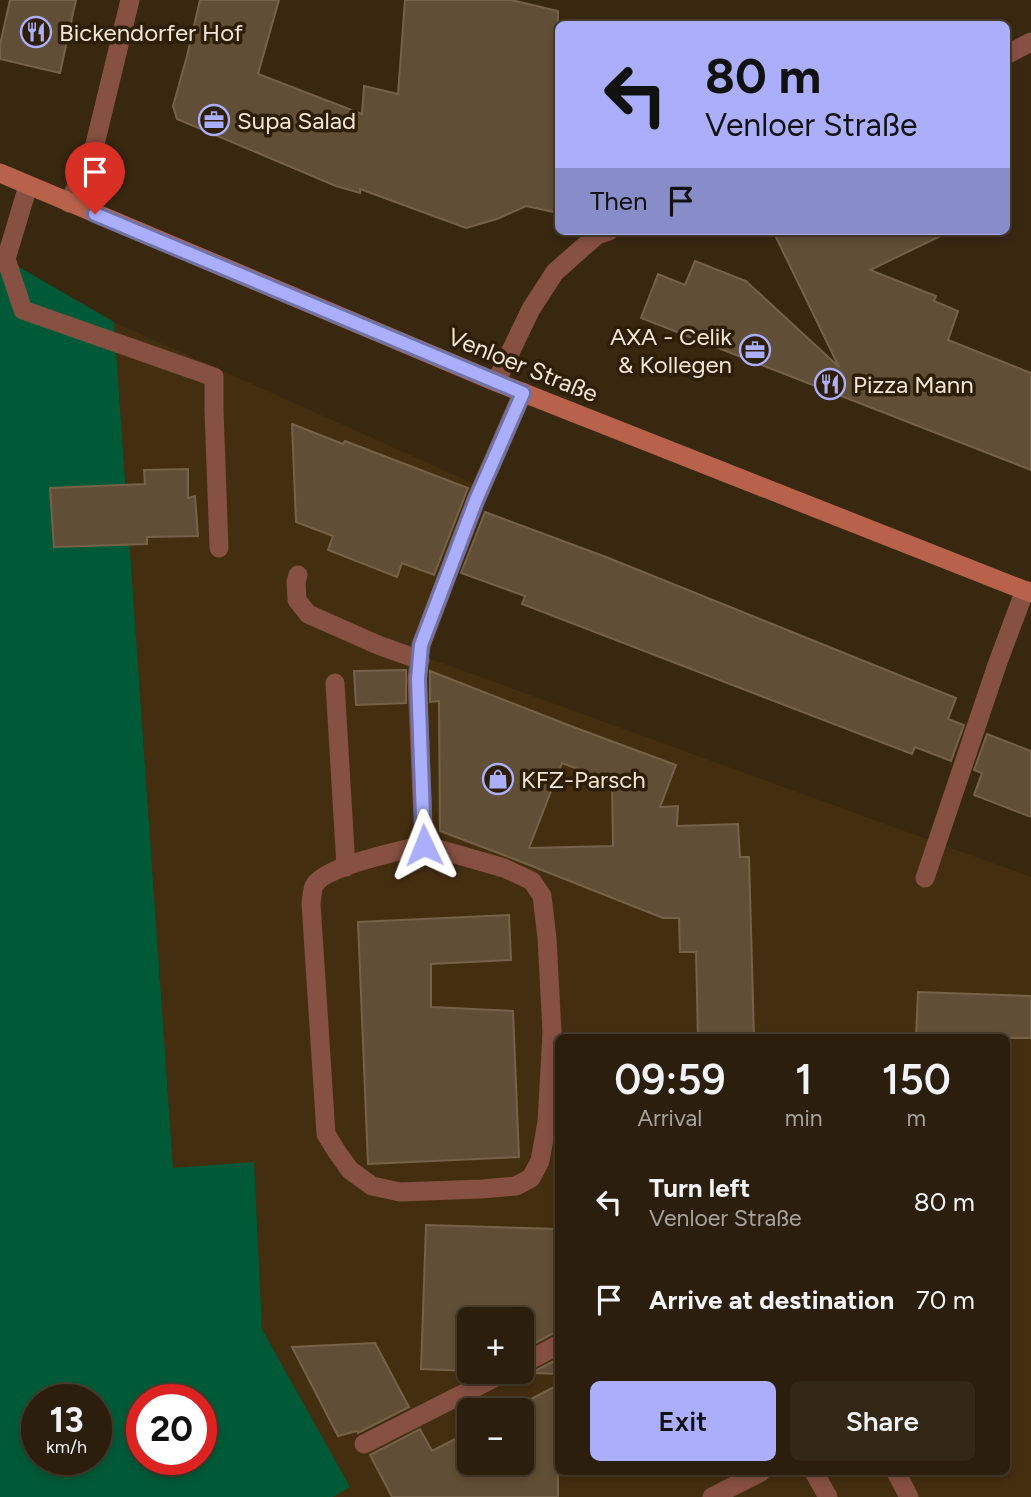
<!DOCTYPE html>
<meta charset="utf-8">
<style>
body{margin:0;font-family:Figtree,sans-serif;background:#332715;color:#f1f3f6;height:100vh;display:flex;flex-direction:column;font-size:26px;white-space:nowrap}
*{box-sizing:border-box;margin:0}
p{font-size:23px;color:#a6a29d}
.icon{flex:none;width:38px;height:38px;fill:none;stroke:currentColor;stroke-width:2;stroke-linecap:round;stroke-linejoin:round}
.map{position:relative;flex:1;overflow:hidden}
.panel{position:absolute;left:555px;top:1034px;width:455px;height:441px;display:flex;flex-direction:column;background:#2b1e0c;border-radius:10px;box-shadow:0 4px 10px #0003,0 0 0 2px #473c2d}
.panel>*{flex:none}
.guide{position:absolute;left:555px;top:21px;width:455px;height:214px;border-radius:10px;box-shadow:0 4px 10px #0003,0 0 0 2px #473c2d;background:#abaffb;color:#111;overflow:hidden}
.controls{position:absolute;left:457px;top:1307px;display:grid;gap:14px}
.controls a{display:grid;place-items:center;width:77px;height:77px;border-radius:10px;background:#2b1e0c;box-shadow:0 4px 10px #0003,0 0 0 2px #473c2d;font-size:35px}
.speed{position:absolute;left:21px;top:1384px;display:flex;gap:14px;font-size:35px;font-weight:700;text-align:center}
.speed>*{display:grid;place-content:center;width:91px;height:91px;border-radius:50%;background:#2b1e0c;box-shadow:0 4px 10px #0003,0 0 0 2px #473c2d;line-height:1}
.speed small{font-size:18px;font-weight:400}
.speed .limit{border:10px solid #d22;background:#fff;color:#111}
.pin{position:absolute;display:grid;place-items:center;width:60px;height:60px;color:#fff;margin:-72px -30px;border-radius:50% 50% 50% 0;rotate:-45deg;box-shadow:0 0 7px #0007}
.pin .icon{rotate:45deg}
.me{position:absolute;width:77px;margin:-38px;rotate:358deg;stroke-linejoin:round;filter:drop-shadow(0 0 5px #0008)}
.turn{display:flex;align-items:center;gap:24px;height:147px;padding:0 35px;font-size:32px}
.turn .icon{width:91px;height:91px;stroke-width:2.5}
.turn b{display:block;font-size:49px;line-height:60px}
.then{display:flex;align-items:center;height:66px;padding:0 35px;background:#0003;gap:14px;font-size:26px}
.eta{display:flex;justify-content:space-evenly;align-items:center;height:119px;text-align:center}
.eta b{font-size:42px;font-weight:600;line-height:49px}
.primary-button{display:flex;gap:14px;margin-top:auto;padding:14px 35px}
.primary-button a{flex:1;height:80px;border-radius:10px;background:#abaffb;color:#111;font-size:28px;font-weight:600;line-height:80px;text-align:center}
.primary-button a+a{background:#332715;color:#f1f3f6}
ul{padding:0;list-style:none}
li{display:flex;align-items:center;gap:21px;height:98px;padding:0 35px}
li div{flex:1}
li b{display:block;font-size:26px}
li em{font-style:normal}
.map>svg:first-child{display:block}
</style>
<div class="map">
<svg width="1031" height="1497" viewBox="0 0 1031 1497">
<rect width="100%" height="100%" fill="#392810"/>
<path fill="#442e10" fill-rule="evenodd" d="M 114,322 L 488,490 L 428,658 L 1031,877 L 1031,1497 L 333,1497 L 349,1486 L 262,1329 L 254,1162 L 173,1169 ZM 558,1038 L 1006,1038 L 1006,1472 L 558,1472 ZM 469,1320 L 522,1320 L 522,1372 L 469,1372 ZM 469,1410 L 522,1410 L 522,1463 L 469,1463 Z"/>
<path fill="#015a37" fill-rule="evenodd" d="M 0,256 L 114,322 L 173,1168 L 254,1162 L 262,1329 L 350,1487 L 333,1497 L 0,1497 ZM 37,1400 L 96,1400 L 96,1460 L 37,1460 ZM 142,1400 L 201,1400 L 201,1460 L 142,1460 Z"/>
<path fill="#614e36" stroke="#756249" stroke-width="2" fill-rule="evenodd" d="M 10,0 L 76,0 L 60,73 L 0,59 L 0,45 Z
M 200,0 L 279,0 L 258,74 L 362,114 L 364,86 L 398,94 L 405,0 L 511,0 L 558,11 L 558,213 L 526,206 L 497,219 L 466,228 L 360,189 L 360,193 L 336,186 L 177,119 L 173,106 L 187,56 Z
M 773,231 L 951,231 L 870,270 L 936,296 L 934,301 L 958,311 L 948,340 L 1031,373 L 1031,470 L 641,318 L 658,274 L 685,285 L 695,261 L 746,281 L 839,367 Z
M 292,424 L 343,444 L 345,441 L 468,488 L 434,575 L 402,563 L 397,577 L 328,550 L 333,536 L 296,522 Z
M 188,469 L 188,498 L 195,496 L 198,536 L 147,537 L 147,544 L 54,547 L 50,488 L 145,484 L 144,470 Z
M 485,512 L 606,557 L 956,698 L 948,719 L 964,725 L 951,761 L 915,747 L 912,754 L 522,604 L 525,596 L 461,573 Z
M 406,670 L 406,703 L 356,705 L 354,671 Z
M 430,671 L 576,728 L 676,765 L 660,807 L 678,806 L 677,826 L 738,824 L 740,857 L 749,857 L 754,1038 L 698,1038 L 696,952 L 680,952 L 679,918 L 663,918 L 509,857 L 440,831 L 439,701 L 430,702 ZM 562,763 L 612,782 L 613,846 L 529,848 Z
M 987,734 L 1031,751 L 1031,817 L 974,795 L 982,773 L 974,770 Z
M 509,915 L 511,960 L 431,964 L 431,1007 L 513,1011 L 519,1157 L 368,1164 L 358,922 Z
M 918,992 L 1031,996 L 1031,1038 L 916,1038 Z
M 426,1225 L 558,1229 L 558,1333 L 552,1334 L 522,1350 L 522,1320 L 469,1320 L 469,1371 L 421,1369 Z
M 375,1343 L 409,1407 L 358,1433 L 357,1431 L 338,1436 L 292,1347 Z
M 558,1359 L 558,1374 L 531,1373 Z
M 558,1385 L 558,1497 L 392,1497 L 370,1455 L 420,1429 L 432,1451 L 469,1432 L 469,1463 L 522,1463 L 522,1410 L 510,1410 Z"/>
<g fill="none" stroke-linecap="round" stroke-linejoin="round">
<path stroke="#865042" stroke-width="19" d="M 28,186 L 6,259 L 23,310 L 214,377 L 214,410 L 219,548
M 298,575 L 296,582 L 297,600 L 308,614 L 378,645 L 420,660
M 335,683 L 346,867
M 424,845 L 417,679 L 421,645 L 476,500 L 523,392
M 925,878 L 998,662 L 1025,590
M 522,1364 L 558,1345
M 364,1444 L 506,1372
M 814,1472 L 828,1497
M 896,1472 L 909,1497
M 712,1497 L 761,1472"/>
<path stroke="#865042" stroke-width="19" d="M 1006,55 L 1031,42
M 69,203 L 95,144 L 130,0
M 496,382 L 531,309 L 555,272 L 597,235 L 609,231
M 424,845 L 504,868 L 532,881 L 542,896 L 547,938 L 552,1032 L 547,1122 L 540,1161 L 531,1178 L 516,1186 L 482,1189 L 400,1192 L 372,1186 L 350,1170 L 337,1152 L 326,1134 L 311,903 C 312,898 312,890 314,886 C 324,866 401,851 424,845 Z"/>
<path stroke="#b8624c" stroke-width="19" d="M 0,173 L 496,382 L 1031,593"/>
</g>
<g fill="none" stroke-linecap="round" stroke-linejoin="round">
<g stroke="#6f72a3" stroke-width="18">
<path id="route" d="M 95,214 L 523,393 L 476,500 L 421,645 L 418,679 L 424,845"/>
</g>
<use href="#route" stroke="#abaffb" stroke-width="12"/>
</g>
<defs>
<g id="restaurant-ring" transform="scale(1.575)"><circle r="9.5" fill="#2e1e06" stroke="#abaffb" stroke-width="1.5"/><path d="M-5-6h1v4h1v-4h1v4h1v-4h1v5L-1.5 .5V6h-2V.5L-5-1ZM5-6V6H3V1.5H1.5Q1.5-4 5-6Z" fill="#abaffb"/></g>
<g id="office-ring" transform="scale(1.575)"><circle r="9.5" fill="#2e1e06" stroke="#abaffb" stroke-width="1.5"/><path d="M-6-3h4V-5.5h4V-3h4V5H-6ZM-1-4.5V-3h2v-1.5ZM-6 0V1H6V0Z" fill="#abaffb"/></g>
<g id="shop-ring" transform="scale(1.575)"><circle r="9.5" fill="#2e1e06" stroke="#abaffb" stroke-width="1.5"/><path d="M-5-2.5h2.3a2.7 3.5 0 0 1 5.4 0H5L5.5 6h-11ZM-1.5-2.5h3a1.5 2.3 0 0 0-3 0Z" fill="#abaffb"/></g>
</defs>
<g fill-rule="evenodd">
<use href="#restaurant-ring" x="36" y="32"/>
<use href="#office-ring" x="214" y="120"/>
<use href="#office-ring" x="755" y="350"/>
<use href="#restaurant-ring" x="830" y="384"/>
<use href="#shop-ring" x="498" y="779"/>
</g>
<g text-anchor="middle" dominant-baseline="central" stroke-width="7" stroke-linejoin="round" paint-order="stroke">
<g font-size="24" fill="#f1e6d8" stroke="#2e1e06" text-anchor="start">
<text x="59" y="32">Bickendorfer Hof</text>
<text x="237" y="120">Supa Salad</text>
<text x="732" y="336" text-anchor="end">AXA - Celik<tspan x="732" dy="28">&amp; Kollegen</tspan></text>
<text x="853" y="384">Pizza Mann</text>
<text x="521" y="779">KFZ-Parsch</text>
</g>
<g font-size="24" fill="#f1e6d8" stroke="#2e1e06">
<text transform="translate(523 365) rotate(22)">Venloer Straße</text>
</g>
</g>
</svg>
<div class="controls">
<a>+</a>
<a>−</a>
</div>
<div class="speed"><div>13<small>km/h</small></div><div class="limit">20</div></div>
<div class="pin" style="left:95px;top:214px;background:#d93025"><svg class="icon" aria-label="arrive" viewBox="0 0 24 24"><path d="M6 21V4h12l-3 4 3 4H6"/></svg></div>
<svg class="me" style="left:424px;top:845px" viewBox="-20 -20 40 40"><path d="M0-17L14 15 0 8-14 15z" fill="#abaffb" stroke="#fff" stroke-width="4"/></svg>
<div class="guide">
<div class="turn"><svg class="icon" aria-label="left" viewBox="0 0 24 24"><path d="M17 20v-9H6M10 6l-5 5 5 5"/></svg><div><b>80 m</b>Venloer Straße</div></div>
<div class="then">Then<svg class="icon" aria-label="arrive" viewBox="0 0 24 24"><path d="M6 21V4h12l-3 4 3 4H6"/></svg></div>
</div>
<section class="panel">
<div class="eta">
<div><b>09:59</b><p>Arrival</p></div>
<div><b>1</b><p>min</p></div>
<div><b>150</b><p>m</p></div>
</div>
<ul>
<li><svg class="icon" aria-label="left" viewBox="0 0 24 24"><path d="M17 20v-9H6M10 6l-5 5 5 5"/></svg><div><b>Turn left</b><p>Venloer Straße</p></div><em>80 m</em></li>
<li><svg class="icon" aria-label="arrive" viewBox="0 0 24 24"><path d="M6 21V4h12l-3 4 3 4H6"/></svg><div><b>Arrive at destination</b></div><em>70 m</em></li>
</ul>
<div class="primary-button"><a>Exit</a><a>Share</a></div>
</section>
</div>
